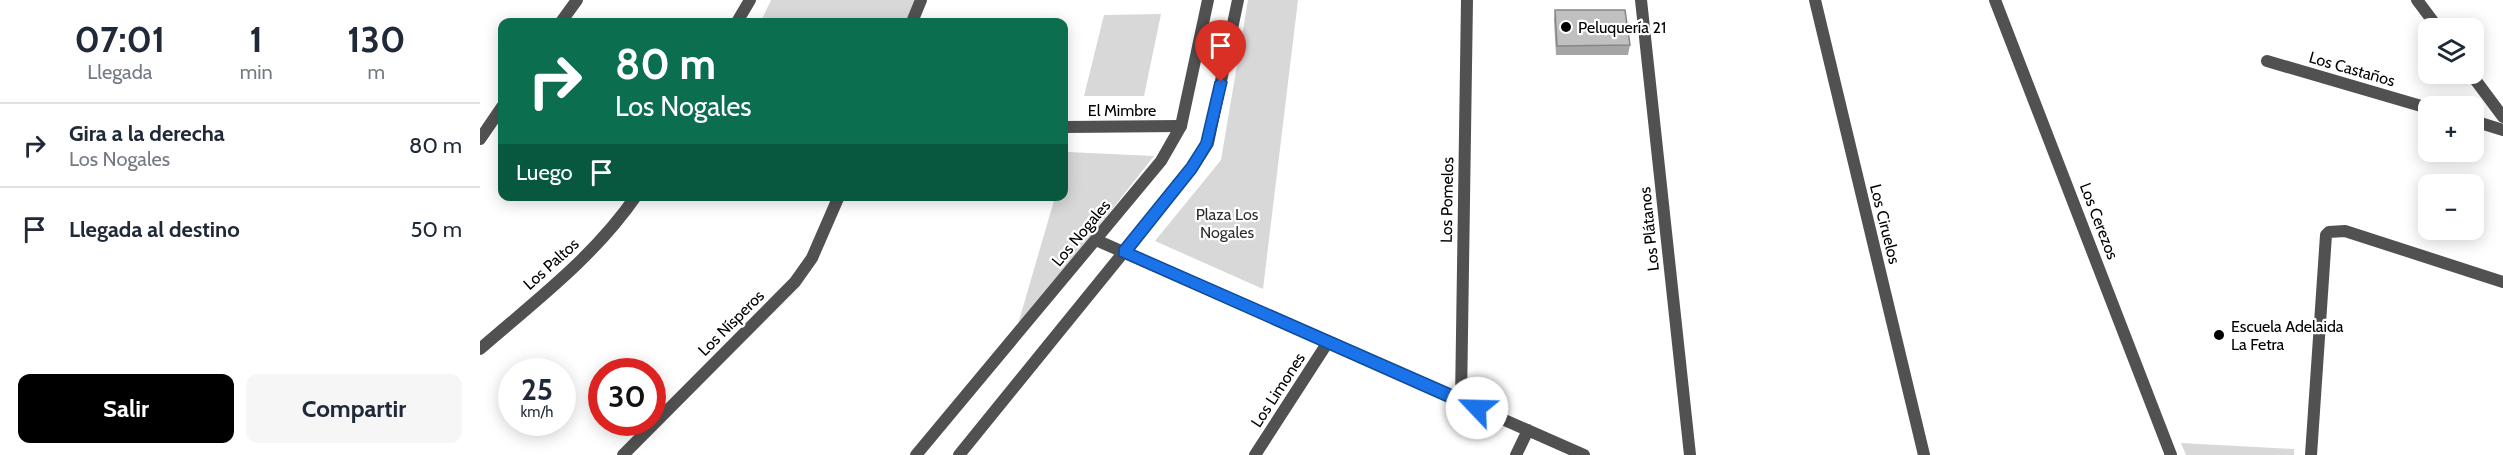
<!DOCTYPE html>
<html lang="es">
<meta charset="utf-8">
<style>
body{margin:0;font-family:Cabin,sans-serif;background:#f6f6f7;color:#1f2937;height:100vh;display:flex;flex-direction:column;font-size:22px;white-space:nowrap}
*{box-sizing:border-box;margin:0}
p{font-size:20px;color:#747a83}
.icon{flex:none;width:33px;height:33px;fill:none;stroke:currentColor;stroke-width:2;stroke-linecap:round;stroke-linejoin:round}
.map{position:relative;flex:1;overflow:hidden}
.drawer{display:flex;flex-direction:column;background:#fff;width:480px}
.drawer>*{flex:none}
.guide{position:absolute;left:18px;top:18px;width:570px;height:183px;border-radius:12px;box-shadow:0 3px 15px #0003;background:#0b6e4f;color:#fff;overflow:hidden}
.controls{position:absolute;left:1938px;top:18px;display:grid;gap:12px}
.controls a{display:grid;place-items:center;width:66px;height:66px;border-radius:12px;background:#fff;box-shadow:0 3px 15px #0003;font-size:30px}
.speed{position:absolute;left:18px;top:358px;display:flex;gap:12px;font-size:30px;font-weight:700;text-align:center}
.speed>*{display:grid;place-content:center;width:78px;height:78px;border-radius:50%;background:#fff;box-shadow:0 3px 15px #0003;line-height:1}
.speed small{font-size:15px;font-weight:400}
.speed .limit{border:9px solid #d22;background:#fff;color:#111}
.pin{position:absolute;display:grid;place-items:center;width:51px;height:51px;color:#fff;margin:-62px -26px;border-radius:50% 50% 50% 0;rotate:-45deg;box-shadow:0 0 6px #0007}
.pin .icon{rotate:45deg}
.me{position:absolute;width:66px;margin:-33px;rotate:294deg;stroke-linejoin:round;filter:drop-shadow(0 0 4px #0008)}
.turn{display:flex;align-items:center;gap:21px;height:126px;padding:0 18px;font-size:27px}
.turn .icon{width:78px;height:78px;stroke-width:2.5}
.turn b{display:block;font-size:42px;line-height:51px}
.then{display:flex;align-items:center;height:57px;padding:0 18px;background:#0003;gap:12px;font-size:22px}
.eta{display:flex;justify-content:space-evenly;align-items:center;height:102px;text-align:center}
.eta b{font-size:36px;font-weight:800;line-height:42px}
.action{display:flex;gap:12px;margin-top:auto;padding:12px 18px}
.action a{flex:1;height:69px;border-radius:12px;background:#000;color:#fff;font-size:24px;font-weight:800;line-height:69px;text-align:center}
.action a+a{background:#f6f6f7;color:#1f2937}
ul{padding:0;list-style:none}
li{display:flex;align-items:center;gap:18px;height:84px;padding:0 18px;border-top:2px solid #e0e1e3}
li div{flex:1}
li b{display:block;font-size:22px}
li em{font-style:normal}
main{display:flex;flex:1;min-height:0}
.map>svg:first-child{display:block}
</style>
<main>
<section class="drawer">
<div class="eta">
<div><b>07:01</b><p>Llegada</p></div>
<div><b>1</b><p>min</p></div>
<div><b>130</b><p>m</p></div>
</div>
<ul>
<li><svg class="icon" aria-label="right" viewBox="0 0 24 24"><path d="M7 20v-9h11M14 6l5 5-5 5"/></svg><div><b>Gira a la derecha</b><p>Los Nogales</p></div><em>80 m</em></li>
<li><svg class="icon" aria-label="arrive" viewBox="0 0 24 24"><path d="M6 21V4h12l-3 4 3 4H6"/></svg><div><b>Llegada al destino</b></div><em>50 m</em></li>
</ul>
<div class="action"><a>Salir</a><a>Compartir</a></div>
</section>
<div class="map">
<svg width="2023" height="455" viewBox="0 0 2023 455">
<rect width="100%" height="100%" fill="#fff"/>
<path fill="#d8d8d8" d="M 291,0 L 436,0 L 429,21 L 281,21 Z
M 768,0 L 818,0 L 783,289 L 675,241 L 741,160 Z
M 681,14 L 664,96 L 604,96 L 624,15 Z
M 588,152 L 674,156 L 536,331 L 575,197 L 584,196 L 584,167 Z
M 1701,443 L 1814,449 L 1814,455 L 1706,455 Z"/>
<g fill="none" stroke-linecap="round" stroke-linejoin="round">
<path stroke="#515151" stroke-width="12" d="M 1161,0 L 1210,455
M 1335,0 L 1444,455
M 1515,0 L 1691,455
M 1937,0 L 1958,28
M 81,22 L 97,0
M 257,22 L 270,0
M 432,22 L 441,0
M 1787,61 L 1948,108
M 1991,74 L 2023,117
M 1994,121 L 2023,130
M 584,127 L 701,126
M 0,139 L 22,107
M 616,240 L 1104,455
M 0,349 C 55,301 114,257 156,196
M 981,401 L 987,0
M 143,455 L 315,282 L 332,258 L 359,196
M 775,455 L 848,342
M 1036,455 L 1048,430
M 1831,455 L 1846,235 L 1849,232 L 1865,231 L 2023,282"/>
<path stroke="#515151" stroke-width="12" d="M 436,455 L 681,161 L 701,126 L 728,0
M 479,455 L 712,168 L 728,143 L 758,0"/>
</g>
<path fill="#a5a5a5" d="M 1075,10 L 1150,45 L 1148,55 L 1076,55 L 1074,20 Z"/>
<path fill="#c0c0c0" stroke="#868686" stroke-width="1.5" d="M 1075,10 L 1145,10 L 1150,45 L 1077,46 Z"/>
<path fill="#1a73e8" stroke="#114b97" stroke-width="1.5" d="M 741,77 L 747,82 L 732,146 L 716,172 L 654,250 L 1003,403 L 1005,408 L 1003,413 L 992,413 L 639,256 L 639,248 L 707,164 L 721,142 L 735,82 Z"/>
<g fill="#000" stroke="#fff" stroke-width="2">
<circle cx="1086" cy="27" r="6"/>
<circle cx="1739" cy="335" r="6"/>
</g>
<g text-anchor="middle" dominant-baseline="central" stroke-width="4.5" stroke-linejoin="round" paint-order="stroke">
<g font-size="16" fill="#000" stroke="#fff" text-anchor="start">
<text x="1098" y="27">Peluquería 21</text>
<text x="1751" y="326">Escuela Adelaida<tspan x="1751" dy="18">La Fetra</tspan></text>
</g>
<g font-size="16" fill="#000" stroke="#fff">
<text transform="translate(1872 69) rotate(16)">Los Castaños</text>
<text x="642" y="110">El Mimbre</text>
<text transform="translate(967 200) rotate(-89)">Los Pomelos</text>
<text transform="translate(1619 221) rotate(69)">Los Cerezos</text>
<text transform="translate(1405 224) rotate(76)">Los Ciruelos</text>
<text transform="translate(1169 229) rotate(-96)">Los Plátanos</text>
<text transform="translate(601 233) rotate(-50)">Los Nogales</text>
<text transform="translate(71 264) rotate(-42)">Los Paltos</text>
<text transform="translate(251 323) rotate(-45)">Los Nísperos</text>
<text transform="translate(798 390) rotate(-57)">Los Limones</text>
</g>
<g font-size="16" fill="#2f2f2f" stroke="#fff">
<text x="747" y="214">Plaza Los<tspan x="747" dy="18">Nogales</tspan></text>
</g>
</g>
</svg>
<div class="controls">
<a><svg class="icon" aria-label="layers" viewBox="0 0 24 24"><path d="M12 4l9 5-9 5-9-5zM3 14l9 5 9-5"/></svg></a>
<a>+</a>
<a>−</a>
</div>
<div class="speed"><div>25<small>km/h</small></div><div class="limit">30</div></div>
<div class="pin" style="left:741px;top:82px;background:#d93025"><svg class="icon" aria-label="arrive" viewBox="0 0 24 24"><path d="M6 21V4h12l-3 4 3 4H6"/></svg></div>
<svg class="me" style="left:997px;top:408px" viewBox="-20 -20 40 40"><circle r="19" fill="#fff"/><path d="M0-13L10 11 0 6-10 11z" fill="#1a73e8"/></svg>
<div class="guide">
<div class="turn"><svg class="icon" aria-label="right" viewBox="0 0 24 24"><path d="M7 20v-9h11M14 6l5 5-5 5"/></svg><div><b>80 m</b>Los Nogales</div></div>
<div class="then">Luego<svg class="icon" aria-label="arrive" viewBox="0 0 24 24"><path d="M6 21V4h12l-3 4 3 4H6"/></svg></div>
</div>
</div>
</main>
